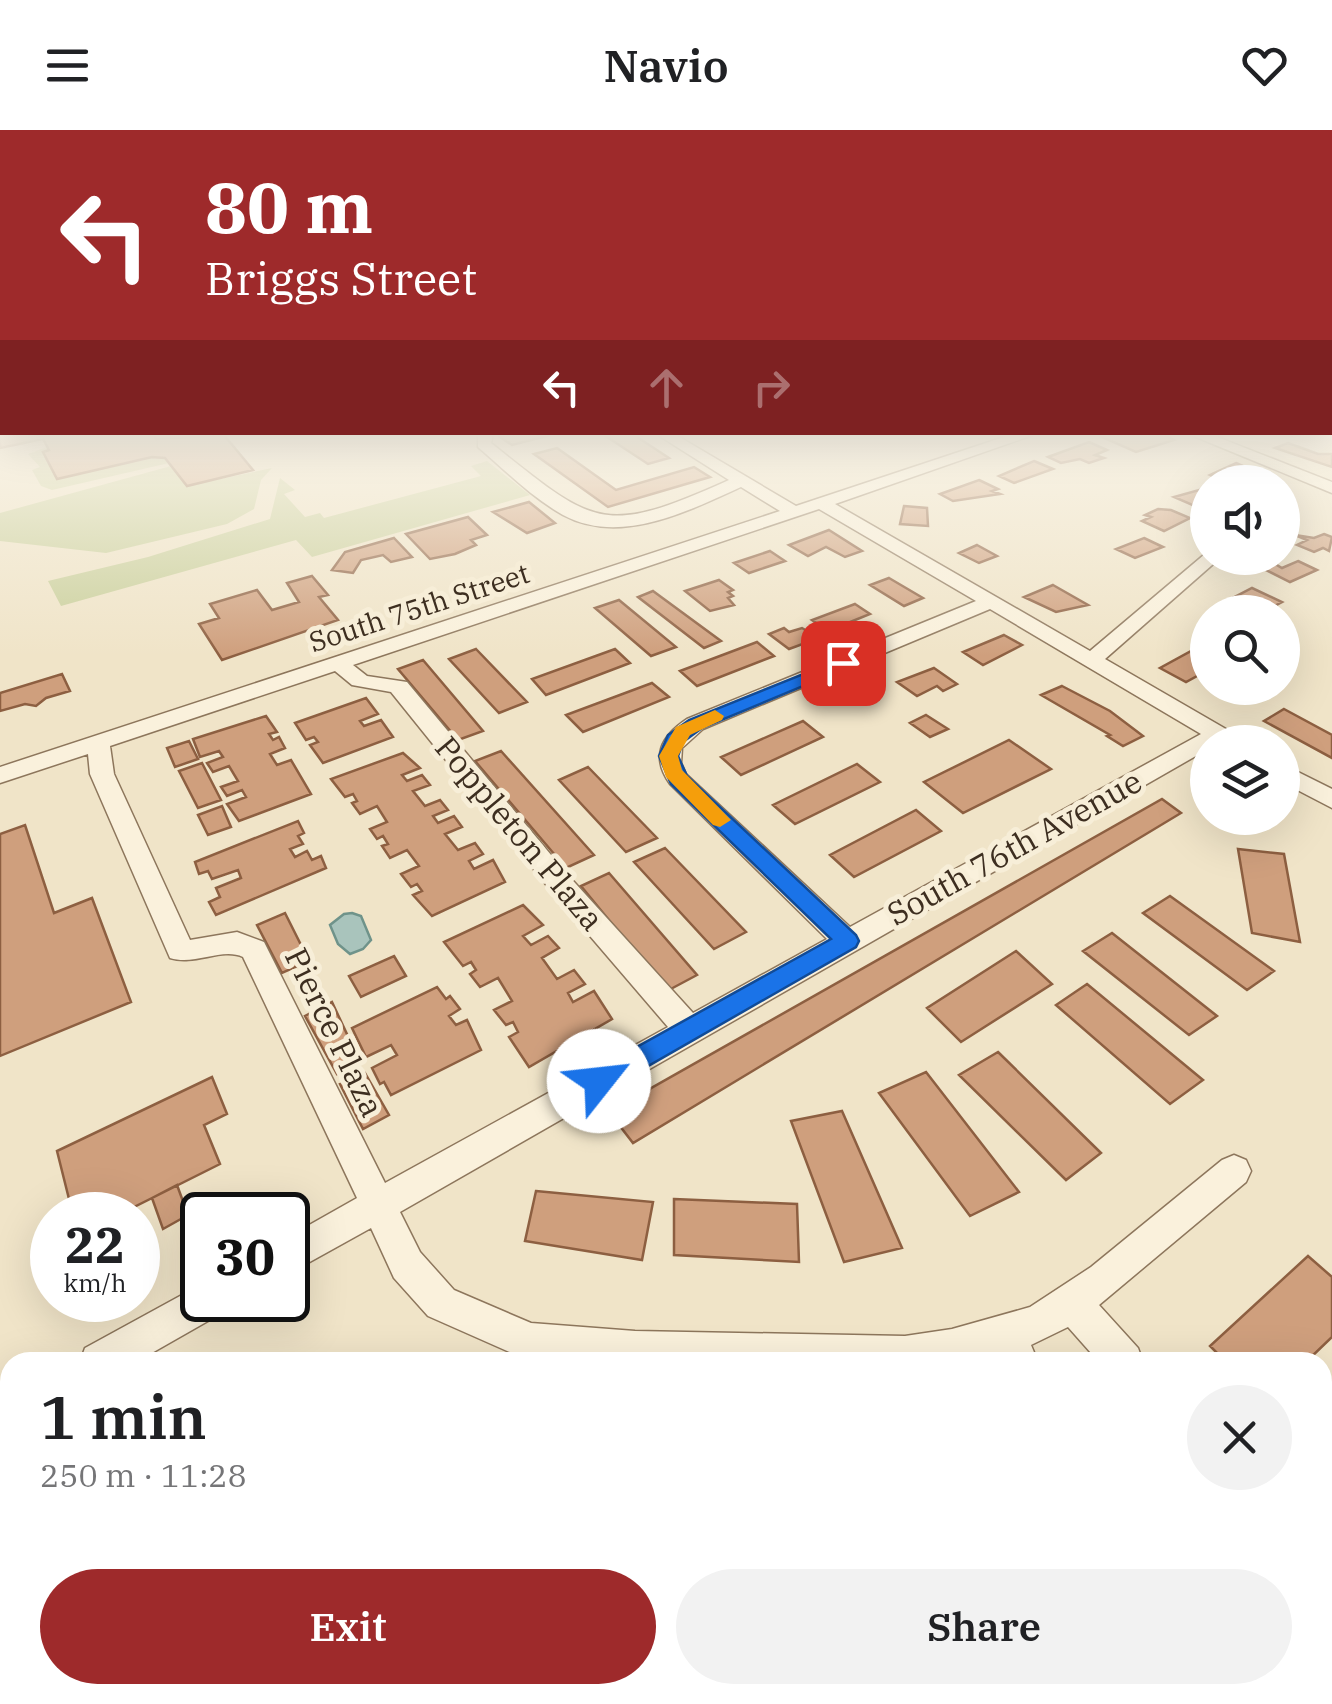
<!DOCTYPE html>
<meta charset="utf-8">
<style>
body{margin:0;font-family:"IBM Plex Serif",serif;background:#f2f2f2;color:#202124;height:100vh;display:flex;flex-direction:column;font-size:38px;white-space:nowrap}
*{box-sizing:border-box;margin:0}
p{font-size:32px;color:#757577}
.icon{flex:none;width:55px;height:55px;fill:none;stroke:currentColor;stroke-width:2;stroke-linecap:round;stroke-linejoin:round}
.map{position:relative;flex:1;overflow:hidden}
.sheet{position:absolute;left:0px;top:1222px;width:1332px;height:352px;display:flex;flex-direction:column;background:#fff;border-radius:30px 30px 0 0;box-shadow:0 10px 40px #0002}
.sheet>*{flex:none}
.hud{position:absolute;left:0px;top:0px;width:1332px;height:305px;box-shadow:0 10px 40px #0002;background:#9e2a2b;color:#fff;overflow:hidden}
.tools{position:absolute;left:1190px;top:335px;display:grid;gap:20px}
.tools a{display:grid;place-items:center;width:110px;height:110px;border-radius:50%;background:#fff;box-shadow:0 10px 40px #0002;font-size:50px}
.speed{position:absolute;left:30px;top:1062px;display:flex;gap:20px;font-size:50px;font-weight:700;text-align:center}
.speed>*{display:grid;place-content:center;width:130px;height:130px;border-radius:50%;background:#fff;box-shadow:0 10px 40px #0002;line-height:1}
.speed small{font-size:25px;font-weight:400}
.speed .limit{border:5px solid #111;border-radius:15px;background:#fff;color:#111}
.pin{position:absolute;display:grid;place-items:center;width:85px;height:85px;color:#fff;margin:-42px;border-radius:20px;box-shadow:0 5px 15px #0006}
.me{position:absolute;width:110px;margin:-55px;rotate:61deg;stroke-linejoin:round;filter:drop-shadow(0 0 8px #0008)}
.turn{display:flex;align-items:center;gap:35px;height:210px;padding:0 40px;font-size:45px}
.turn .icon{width:130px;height:130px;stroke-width:2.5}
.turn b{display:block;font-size:70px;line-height:85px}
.lanes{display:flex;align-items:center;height:95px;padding:0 40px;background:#0003;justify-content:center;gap:50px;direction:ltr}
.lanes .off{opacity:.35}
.round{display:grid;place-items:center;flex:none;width:105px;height:105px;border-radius:52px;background:#f2f2f2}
.head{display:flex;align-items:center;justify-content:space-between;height:170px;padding:0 40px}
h1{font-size:60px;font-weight:600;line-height:75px}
.button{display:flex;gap:20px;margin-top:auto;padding:20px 40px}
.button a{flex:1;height:115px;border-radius:60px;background:#9e2a2b;color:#fff;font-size:40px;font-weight:600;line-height:115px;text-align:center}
.button a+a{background:#f2f2f2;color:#202124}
header{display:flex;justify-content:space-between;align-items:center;height:130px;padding:0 40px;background:#fff;font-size:45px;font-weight:600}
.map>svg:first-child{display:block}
</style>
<header><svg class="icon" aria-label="menu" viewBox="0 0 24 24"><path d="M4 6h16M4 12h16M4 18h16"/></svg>Navio<svg class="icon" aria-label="heart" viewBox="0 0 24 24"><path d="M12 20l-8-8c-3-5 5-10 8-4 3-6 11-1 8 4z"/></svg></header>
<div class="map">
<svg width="1332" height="1574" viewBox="0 0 1332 1574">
<rect width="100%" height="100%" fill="#f0e4c8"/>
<path fill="#c9cf9b" d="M 47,317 L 49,320 L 43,322 L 58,349 L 152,327 L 165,328 L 169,333 L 52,360 L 41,356 L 32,340 L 40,337 L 28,324 Z
M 487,331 L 530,365 L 312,427 L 296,410 L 61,476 L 48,451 L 148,427 L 270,389 L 280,348 L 295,360 L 284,364 L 305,387 L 320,383 L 324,388 L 481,346 L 471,336 Z
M 171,336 L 187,356 L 272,338 L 261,350 L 254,379 L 227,394 L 106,423 L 0,411 L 0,383 Z"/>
<path fill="#a9c4bc" stroke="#6f938a" stroke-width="2.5" d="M 352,783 L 361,786 L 371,810 L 363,819 L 350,824 L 338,814 L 330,795 L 344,784 Z"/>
<path fill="#cf9f7d" stroke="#8d5f41" stroke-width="2.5" d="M 0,305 L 154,305 L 156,309 L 224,305 L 253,340 L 187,356 L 165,328 L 152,327 L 57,349 L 43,322 L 49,320 L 43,309 L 0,318 Z
M 505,305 L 551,305 L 512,315 L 500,307 Z
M 604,305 L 634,305 L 669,328 L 648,334 Z
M 1107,305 L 1164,305 L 1174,310 L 1136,322 L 1102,307 Z
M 1089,312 L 1107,320 L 1095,325 L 1104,328 L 1089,333 L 1080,329 L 1061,333 L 1048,327 Z
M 1288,313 L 1318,324 L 1332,324 L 1332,337 L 1275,318 Z
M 557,318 L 616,360 L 694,337 L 710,347 L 608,377 L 534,324 Z
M 1034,331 L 1053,339 L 1014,353 L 999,346 Z
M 1236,333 L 1254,341 L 1246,344 L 1252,347 L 1244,350 L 1249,352 L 1226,352 L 1210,345 Z
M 979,350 L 998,359 L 992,361 L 1000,364 L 953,371 L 940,364 Z
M 1206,358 L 1208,373 L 1197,377 L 1174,367 Z
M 529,372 L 555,393 L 527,403 L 493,382 Z
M 904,376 L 927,378 L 928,396 L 900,394 Z
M 1158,379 L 1171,380 L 1190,388 L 1164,401 L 1142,391 L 1151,387 L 1145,385 Z
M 468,387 L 487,405 L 471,410 L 476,415 L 455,424 L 430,429 L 406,404 Z
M 829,400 L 862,421 L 845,427 L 826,417 L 808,426 L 789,415 Z
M 1324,404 L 1332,407 L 1329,421 L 1323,418 L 1314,422 L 1297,415 L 1307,410 L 1295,405 L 1314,408 Z
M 394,408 L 412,427 L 391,432 L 383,425 L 361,430 L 353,443 L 332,440 L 345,422 Z
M 1144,408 L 1163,417 L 1135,428 L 1116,419 Z
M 977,415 L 997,426 L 979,433 L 959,423 Z
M 770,421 L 785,431 L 749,443 L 734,433 Z
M 1298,431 L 1317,440 L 1290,452 L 1264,439 L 1275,434 L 1282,438 Z
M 312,446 L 328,465 L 319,467 L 338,490 L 222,530 L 199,494 L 219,488 L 210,474 L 257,460 L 272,480 L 299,472 L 287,453 Z
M 889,448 L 923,468 L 904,476 L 870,455 Z
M 719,450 L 733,460 L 728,462 L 733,466 L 728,468 L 734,475 L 710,481 L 685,461 Z
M 1053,455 L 1088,475 L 1056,482 L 1024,467 Z
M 1252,458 L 1282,472 L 1263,482 L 1251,482 L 1227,471 Z
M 653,461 L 721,511 L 704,518 L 638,467 Z
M 619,470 L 676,517 L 651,526 L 595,478 Z
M 855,474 L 870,484 L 828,501 L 812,490 Z
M 784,498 L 789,502 L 802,498 L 819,508 L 789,519 L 769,504 Z
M 1004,505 L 1022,515 L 983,535 L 963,522 Z
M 757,512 L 774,526 L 697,556 L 680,541 Z
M 476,519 L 527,572 L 499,583 L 449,529 Z
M 615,519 L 630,533 L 546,565 L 532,549 Z
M 1193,520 L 1208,528 L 1208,540 L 1186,552 L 1160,538 Z
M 423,530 L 483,601 L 458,610 L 398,539 Z
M 934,538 L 957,554 L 943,561 L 937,556 L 917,566 L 897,552 Z
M 62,544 L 70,561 L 46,568 L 36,576 L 25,574 L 0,581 L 0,563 Z
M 652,553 L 669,567 L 583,602 L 566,585 Z
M 1062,556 L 1110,581 L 1143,606 L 1123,616 L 1107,606 L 1110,605 L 1041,565 Z
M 366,568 L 378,584 L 360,591 L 364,596 L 381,590 L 393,607 L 323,633 L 310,615 L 318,612 L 314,607 L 306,610 L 295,593 Z
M 1284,579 L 1332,605 L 1332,628 L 1264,591 Z
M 926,585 L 948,599 L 930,607 L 910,593 Z
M 266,586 L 277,602 L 269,604 L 273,610 L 279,607 L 285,618 L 270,624 L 277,635 L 291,630 L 311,664 L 239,691 L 227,674 L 246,667 L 242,660 L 227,666 L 221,657 L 238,651 L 229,636 L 213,642 L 207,633 L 223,627 L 219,621 L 200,627 L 193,609 Z
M 803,591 L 823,607 L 741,645 L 721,627 Z
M 1009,610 L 1051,639 L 963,683 L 924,652 Z
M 189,611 L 198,629 L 175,637 L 167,618 Z
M 501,621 L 594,725 L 566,738 L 475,631 Z
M 403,623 L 420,638 L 402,645 L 407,651 L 422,645 L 430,655 L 413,661 L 425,676 L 440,670 L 448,680 L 433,686 L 438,693 L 454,686 L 462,697 L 445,704 L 458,720 L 475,713 L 483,724 L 469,731 L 474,739 L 493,730 L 505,752 L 432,786 L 413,765 L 422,761 L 417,754 L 411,757 L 401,744 L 419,736 L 407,720 L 390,728 L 382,716 L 388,714 L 383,706 L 377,709 L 370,699 L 387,692 L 377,676 L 360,684 L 352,673 L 357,671 L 353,664 L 345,667 L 331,649 Z
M 202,633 L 221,670 L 198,678 L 179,641 Z
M 857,634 L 880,652 L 795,694 L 773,675 Z
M 588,637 L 657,708 L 626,722 L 559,650 Z
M 1162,669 L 1181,683 L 633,1013 L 609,982 Z
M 222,676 L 231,697 L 208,705 L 198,685 Z
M 916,680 L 941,701 L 854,747 L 830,725 Z
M 298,691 L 304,703 L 298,706 L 303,714 L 290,719 L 295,727 L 307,721 L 312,730 L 321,726 L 326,738 L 216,785 L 209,772 L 220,767 L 216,758 L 241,748 L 238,740 L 212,749 L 208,741 L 199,744 L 195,732 Z
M 25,695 L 54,783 L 92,768 L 131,872 L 0,926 L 0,704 Z
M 665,718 L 746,802 L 714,819 L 634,732 Z
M 1238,719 L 1284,724 L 1300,812 L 1252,803 Z
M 609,743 L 697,845 L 667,861 L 581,756 Z
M 1170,766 L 1274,841 L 1247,860 L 1143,783 Z
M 523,775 L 543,795 L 523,806 L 531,815 L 548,806 L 559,818 L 542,828 L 557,849 L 574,840 L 585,854 L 568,863 L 573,872 L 594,861 L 612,889 L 529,937 L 509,907 L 518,902 L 513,892 L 506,895 L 494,880 L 512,871 L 498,848 L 480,857 L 470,844 L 476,840 L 471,832 L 463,836 L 444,812 Z
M 285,783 L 309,831 L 282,843 L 257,795 Z
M 1112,803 L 1217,886 L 1189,905 L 1083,821 Z
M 1016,821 L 1052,854 L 961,912 L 927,878 Z
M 394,826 L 406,846 L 361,867 L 349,846 Z
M 1087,854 L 1203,950 L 1170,974 L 1056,875 Z
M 437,857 L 446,869 L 450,866 L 460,879 L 449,886 L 456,895 L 467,890 L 481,920 L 391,965 L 384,952 L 380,954 L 372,938 L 397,925 L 391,915 L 366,927 L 352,898 Z
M 332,872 L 360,932 L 337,944 L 305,886 Z
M 998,922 L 1101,1023 L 1066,1050 L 959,945 Z
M 926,942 L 1019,1062 L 970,1086 L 879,963 Z
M 365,943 L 389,985 L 363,999 L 340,954 Z
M 212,947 L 227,984 L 204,995 L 220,1034 L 118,1085 L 88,1085 L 84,1070 L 71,1077 L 57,1021 Z
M 842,981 L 902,1118 L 844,1132 L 791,991 Z
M 177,1055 L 188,1085 L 163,1099 L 152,1068 Z
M 536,1061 L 653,1072 L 642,1130 L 525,1111 Z
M 674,1069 L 797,1074 L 799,1132 L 674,1125 Z
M 1308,1126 L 1332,1147 L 1332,1207 L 1306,1232 L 1226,1232 L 1210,1216 Z
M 1322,1298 L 1332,1301 L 1332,1376 L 1322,1373 Z
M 297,1565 L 403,1565 L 405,1574 L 281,1574 Z
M 778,1565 L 826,1565 L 856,1574 L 777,1574 Z"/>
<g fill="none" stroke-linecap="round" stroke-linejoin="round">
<g stroke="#8d765c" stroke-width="3">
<path id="minor" d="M 478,305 L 493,305 L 491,313 C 595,396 602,407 729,350 L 658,305 L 676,305 L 796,376 L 1010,305 L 1033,305 L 835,374 L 1090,521 L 1205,424 L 1220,428 L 1105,529 L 1238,606 L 1240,612 L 1208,612 L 1208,619 L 400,1082 L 420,1122 L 454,1160 L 531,1193 L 635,1201 L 905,1206 L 952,1199 L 1030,1177 L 1091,1137 L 1222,1030 L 1234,1025 L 1246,1030 L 1251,1041 L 1246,1052 L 1099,1175 L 1138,1218 L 1143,1232 L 1099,1232 L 1068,1197 L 1031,1215 L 1038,1232 L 999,1232 L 996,1225 L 969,1232 L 530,1231 L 428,1186 L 394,1148 L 371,1098 L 288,1144 L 288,1107 L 357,1068 L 243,827 C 222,817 195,836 170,828 L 90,644 L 88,624 L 0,653 L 0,637 L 780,381 L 741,357 C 688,381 620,416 563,385 C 531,367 505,340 478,317 ZM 819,379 L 976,471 L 687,589 C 660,607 651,627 670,654 L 827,809 L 693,883 L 566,743 L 407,552 L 367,546 L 353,535 ZM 990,479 L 1201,604 L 850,797 L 686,644 L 681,633 L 682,618 L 703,599 ZM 335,541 L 352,555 L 391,562 L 548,757 L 668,897 L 385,1053 L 264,812 L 237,802 L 190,810 L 114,644 L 110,616 Z
M 1191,305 L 1212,305 L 1332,352 L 1332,363 Z
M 1282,634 L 1332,659 L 1332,678 L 1282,652 Z
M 202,1154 L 202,1170 L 228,1170 L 222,1183 L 136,1232 L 80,1232 L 85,1218 Z
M 10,1263 L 10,1304 L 0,1308 L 0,1267 Z
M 528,1565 L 576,1565 L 576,1574 L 528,1574 Z"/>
</g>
<use href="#minor" fill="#faf1dc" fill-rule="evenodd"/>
</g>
<linearGradient id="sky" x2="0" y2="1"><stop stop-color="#8fbad6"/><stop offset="0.58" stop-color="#f8f3e6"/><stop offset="1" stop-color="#f8f3e6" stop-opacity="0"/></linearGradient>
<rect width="1332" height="526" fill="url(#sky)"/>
<path fill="#1a73e8" stroke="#114b97" stroke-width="2.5" d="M 843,528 L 849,529 L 849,537 L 702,598 L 683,612 L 678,626 L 687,646 L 856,805 L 859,811 L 856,817 L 608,959 L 599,962 L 590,959 L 586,951 L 590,943 L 831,809 L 671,654 L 659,626 L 668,605 L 689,590 Z"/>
<path fill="#f59e0b" d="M 715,580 L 724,586 L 722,590 L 690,605 L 678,626 L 682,640 L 731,690 L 720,697 L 713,695 L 666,647 L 659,626 L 676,597 Z"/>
<g text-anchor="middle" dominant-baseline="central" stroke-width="10" stroke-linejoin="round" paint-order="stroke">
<g font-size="28" fill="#3d2e20" stroke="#f7eed8">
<text transform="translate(419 477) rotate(-18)">South 75th Street</text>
</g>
<g font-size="32" fill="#3d2e20" stroke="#f7eed8">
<text transform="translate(520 703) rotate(50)">Poppleton Plaza</text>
<text transform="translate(1014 717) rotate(-29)">South 76th Avenue</text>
<text transform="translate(335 902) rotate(64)">Pierce Plaza</text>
</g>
</g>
</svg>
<div class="tools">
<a><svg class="icon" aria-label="sound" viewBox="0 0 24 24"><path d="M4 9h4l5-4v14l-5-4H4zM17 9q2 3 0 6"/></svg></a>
<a><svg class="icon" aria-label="search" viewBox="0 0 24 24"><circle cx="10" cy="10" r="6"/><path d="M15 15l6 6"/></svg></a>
<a><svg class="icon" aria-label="layers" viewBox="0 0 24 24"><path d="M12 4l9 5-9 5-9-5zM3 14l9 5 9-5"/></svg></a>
</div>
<div class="speed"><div>22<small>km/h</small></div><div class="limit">30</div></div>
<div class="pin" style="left:843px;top:533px;background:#d93025"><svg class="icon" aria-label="arrive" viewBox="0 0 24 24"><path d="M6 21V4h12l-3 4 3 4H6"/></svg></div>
<svg class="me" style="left:599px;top:951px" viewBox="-20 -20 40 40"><circle r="19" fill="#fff"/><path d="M0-13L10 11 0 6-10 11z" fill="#1a73e8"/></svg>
<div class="hud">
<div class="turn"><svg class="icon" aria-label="left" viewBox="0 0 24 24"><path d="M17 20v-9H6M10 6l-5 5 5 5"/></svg><div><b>80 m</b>Briggs Street</div></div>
<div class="lanes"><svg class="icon" aria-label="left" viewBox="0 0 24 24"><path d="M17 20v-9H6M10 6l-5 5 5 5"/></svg><svg class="icon off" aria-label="ahead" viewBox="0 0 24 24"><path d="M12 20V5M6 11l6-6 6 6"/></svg><svg class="icon off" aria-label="right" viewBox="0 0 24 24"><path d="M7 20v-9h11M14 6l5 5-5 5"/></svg></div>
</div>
<section class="sheet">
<div class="head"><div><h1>1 min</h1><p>250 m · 11:28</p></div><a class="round"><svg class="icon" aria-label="close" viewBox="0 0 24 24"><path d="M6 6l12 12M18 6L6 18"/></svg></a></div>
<div class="button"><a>Exit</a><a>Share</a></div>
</section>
</div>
